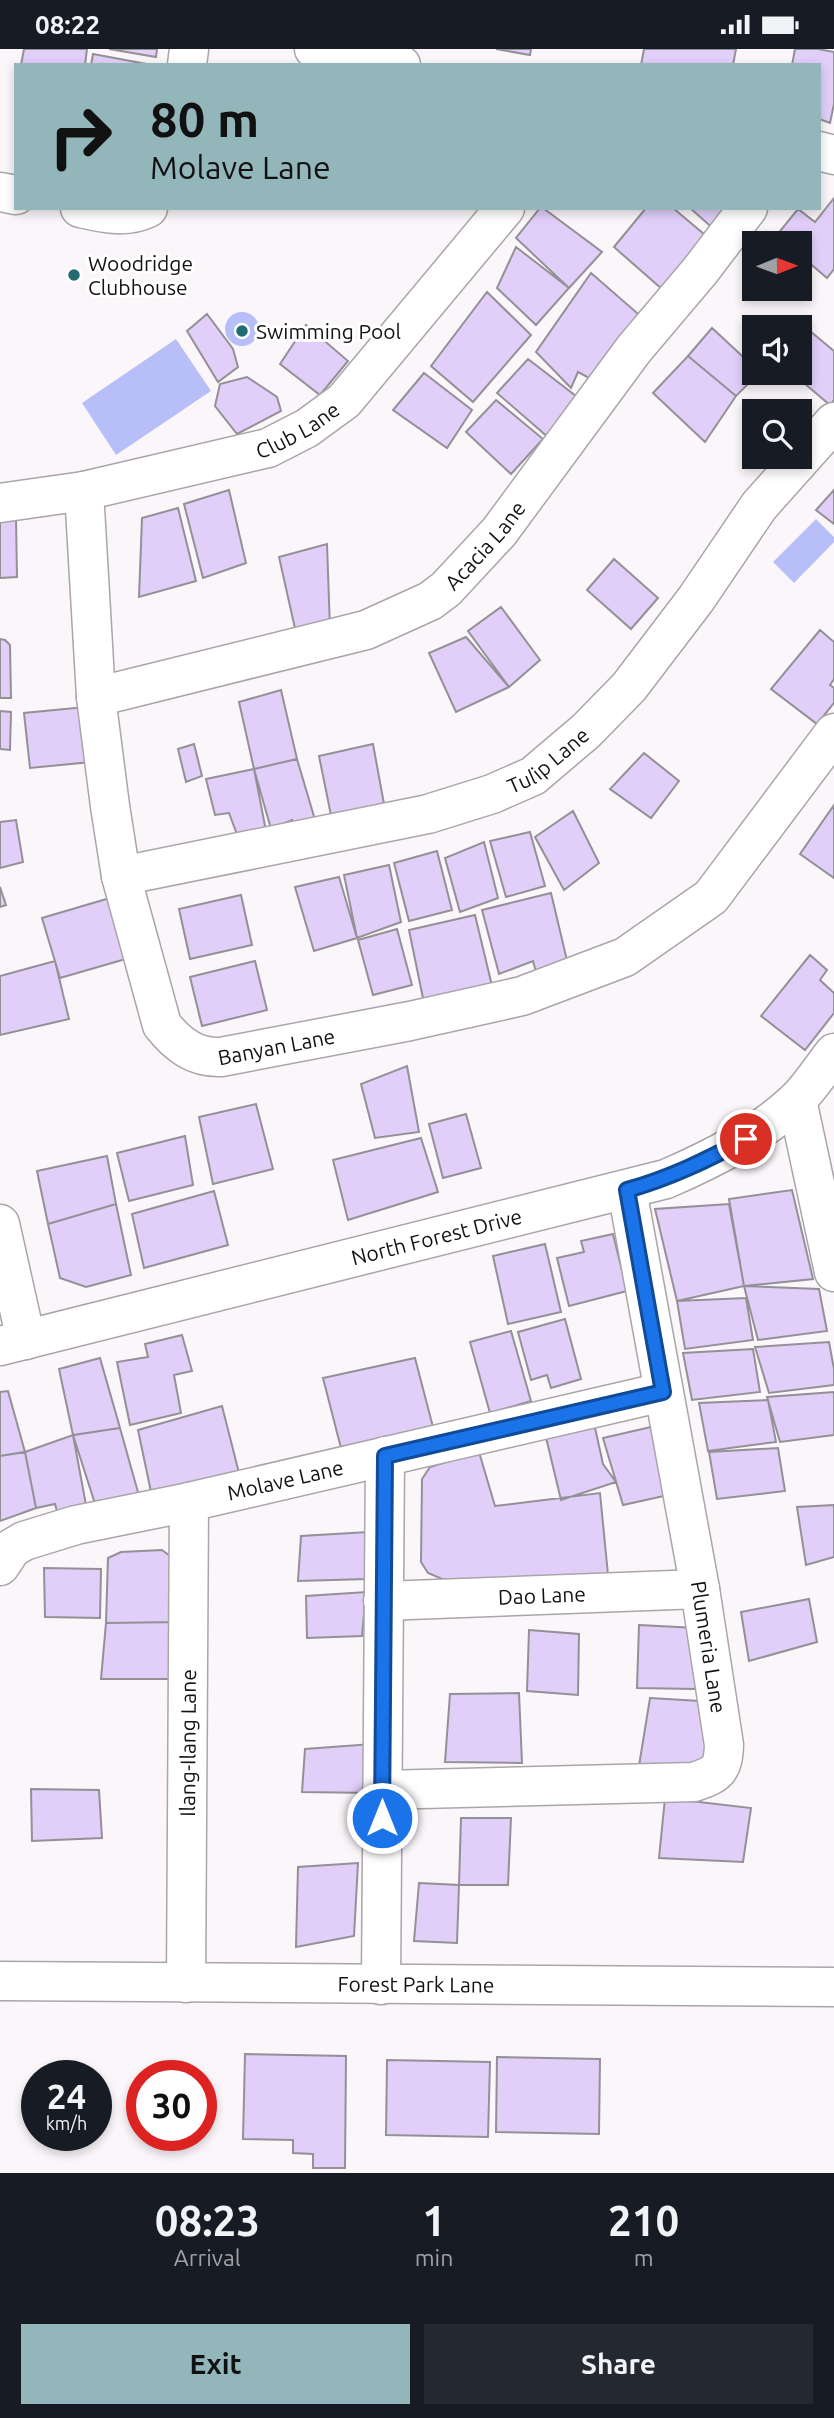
<!DOCTYPE html>
<style>
body{margin:0;font-family:Ubuntu,sans-serif;background:#242831;color:#f1f3f6;height:100vh;display:flex;flex-direction:column;font-size:26px;white-space:nowrap}
*{box-sizing:border-box;margin:0}
p{font-size:23px;color:#9ea1a6}
.icon{flex:none;width:38px;height:38px;fill:none;stroke:currentColor;stroke-width:2;stroke-linecap:round;stroke-linejoin:round}
.map{position:relative;height:2124px;overflow:hidden}
.drawer{display:flex;flex-direction:column;background:#171b24;flex:1}
.drawer>*{flex:none}
.top-card{position:absolute;left:14px;top:14px;width:807px;height:147px;border-radius:0px;box-shadow:0 4px 10px #0003;background:#93b6bb;color:#111;overflow:hidden}
.needle{width:46px;rotate:89deg}
.tools{position:absolute;left:742px;top:182px;display:grid;gap:14px}
.tools a{display:grid;place-items:center;width:70px;height:70px;border-radius:0px;background:#171b24;box-shadow:0 4px 10px #0003;font-size:35px}
.speed{position:absolute;left:21px;top:2011px;display:flex;gap:14px;font-size:35px;font-weight:700;text-align:center}
.speed>*{display:grid;place-content:center;width:91px;height:91px;border-radius:50%;background:#171b24;box-shadow:0 4px 10px #0003;line-height:1}
.speed small{font-size:18px;font-weight:400}
.speed .limit{border:10px solid #d22;background:#fff;color:#111}
.pin{position:absolute;display:grid;place-items:center;width:60px;height:60px;color:#fff;margin:-30px;border:4px solid #fff;border-radius:50%;box-shadow:0 2px 7px #0007}
.me{position:absolute;width:77px;margin:-38px;rotate:0deg;stroke-linejoin:round;filter:drop-shadow(0 0 5px #0008)}
.turn{display:flex;align-items:center;gap:24px;height:147px;padding:0 21px;font-size:32px}
.turn .icon{width:91px;height:91px;stroke-width:2.5}
.turn b{display:block;font-size:49px;line-height:60px}
.eta{display:flex;justify-content:space-evenly;align-items:center;height:119px;text-align:center}
.eta b{font-size:42px;font-weight:700;line-height:49px}
.primary-button{display:flex;gap:14px;margin-top:auto;padding:14px 21px}
.primary-button a{flex:1;height:80px;border-radius:0px;background:#93b6bb;color:#111;font-size:28px;font-weight:700;line-height:80px;text-align:center}
.primary-button a+a{background:#242831;color:#f1f3f6}
.status{display:flex;justify-content:space-between;align-items:center;height:49px;padding:0 35px;background:#171b24;direction:ltr}
.status svg{height:19px;fill:currentColor}
.map>svg:first-child{display:block}
</style>
<div class="status"><b>08:22</b><svg viewBox="0 0 49 12"><path d="M0 12V9h3v3zM5 12V6h3v6zM10 12V3h3v9zM15 12V0h3v12zM26 1h20v11H26zM47 4h2v5h-2z"/></svg></div>
<div class="map">
<svg width="834" height="2124" viewBox="0 0 834 2124">
<rect width="100%" height="100%" fill="#fbf6fa"/>
<path fill="#b8bff8" d="M225 280a17 17 0 1 1 34 0a17 17 0 1 1-34 0Z
M 176,290 L 211,342 L 116,406 L 82,354 Z
M 816,470 L 834,488 L 834,493 L 794,534 L 773,513 Z"/>
<path fill="#e1cff9" stroke="#939096" stroke-width="2" d="M 24,0 L 87,0 L 85,16 L 21,16 Z
M 109,0 L 157,0 L 156,8 Z
M 496,0 L 531,0 L 530,6 Z
M 644,0 L 736,0 L 733,16 L 641,16 Z
M 795,0 L 818,0 L 834,3 L 834,55 L 830,74 L 819,70 L 819,16 L 792,16 Z
M 93,5 L 152,16 L 91,16 Z
M 834,149 L 834,220 L 827,229 L 800,206 L 800,194 L 785,194 L 776,187 L 798,160 L 815,173 Z
M 540,159 L 543,159 L 602,203 L 569,239 L 516,189 Z
M 646,159 L 673,159 L 711,191 L 671,248 L 614,198 Z
M 690,159 L 732,159 L 716,182 Z
M 516,198 L 569,239 L 536,276 L 497,239 Z
M 591,224 L 644,270 L 593,331 L 578,323 L 571,339 L 536,303 Z
M 487,243 L 531,286 L 473,353 L 431,317 Z
M 207,265 L 233,300 L 238,318 L 218,333 L 187,282 Z
M 306,276 L 348,312 L 320,346 L 280,315 Z
M 804,277 L 834,302 L 834,351 L 830,356 L 792,324 L 800,324 L 800,282 Z
M 712,279 L 754,318 L 754,324 L 759,324 L 736,347 L 688,307 Z
M 688,307 L 736,347 L 705,393 L 653,344 Z
M 528,310 L 581,351 L 549,389 L 497,344 Z
M 424,324 L 472,361 L 447,399 L 393,361 Z
M 247,328 L 277,348 L 281,362 L 237,385 L 215,357 L 220,335 Z
M 496,351 L 543,390 L 511,425 L 466,383 Z
M 229,441 L 246,514 L 203,529 L 184,455 Z
M 834,441 L 834,475 L 816,461 Z
M 178,459 L 196,532 L 139,548 L 142,469 Z
M 0,469 L 16,469 L 17,528 L 0,529 Z
M 327,495 L 330,580 L 296,584 L 279,508 Z
M 614,510 L 658,549 L 631,580 L 587,541 Z
M 501,558 L 540,611 L 509,638 L 468,582 Z
M 820,581 L 834,593 L 834,630 L 830,636 L 834,639 L 834,654 L 817,675 L 771,640 Z
M 466,588 L 509,638 L 456,663 L 429,604 Z
M 0,590 L 5,591 L 10,596 L 11,649 L 0,649 Z
M 281,641 L 297,710 L 254,720 L 239,653 Z
M 85,658 L 91,713 L 30,719 L 24,664 Z
M 0,662 L 11,663 L 10,701 L 0,700 Z
M 194,695 L 202,727 L 186,733 L 178,700 Z
M 373,695 L 384,755 L 333,776 L 319,707 Z
M 644,704 L 679,732 L 651,769 L 610,740 Z
M 297,710 L 318,781 L 293,788 L 292,771 L 271,780 L 254,720 Z
M 254,720 L 266,782 L 238,788 L 229,764 L 215,766 L 206,730 Z
M 834,756 L 834,829 L 800,805 Z
M 573,762 L 599,814 L 564,841 L 535,788 Z
M 16,771 L 23,813 L 0,819 L 0,773 Z
M 530,783 L 545,837 L 506,848 L 490,792 Z
M 484,793 L 498,849 L 460,863 L 445,809 Z
M 437,802 L 452,861 L 409,872 L 394,814 Z
M 389,816 L 401,873 L 357,889 L 344,826 Z
M 339,828 L 357,889 L 314,902 L 295,838 Z
M 0,838 L 6,856 L 0,858 Z
M 551,844 L 570,924 L 539,934 L 533,912 L 499,925 L 482,861 Z
M 120,846 L 136,907 L 60,929 L 42,869 Z
M 241,846 L 252,896 L 190,910 L 179,860 Z
M 475,866 L 494,945 L 425,959 L 409,881 Z
M 397,880 L 412,936 L 373,946 L 358,891 Z
M 810,906 L 827,921 L 820,931 L 834,944 L 834,964 L 805,1001 L 761,967 Z
M 55,912 L 69,970 L 0,986 L 0,927 Z
M 255,912 L 267,961 L 202,977 L 190,928 Z
M 407,1017 L 419,1083 L 375,1089 L 361,1035 Z
M 256,1055 L 273,1120 L 213,1135 L 199,1068 Z
M 466,1065 L 481,1119 L 443,1129 L 429,1075 Z
M 185,1087 L 193,1136 L 129,1152 L 117,1104 Z
M 421,1089 L 438,1143 L 348,1171 L 333,1111 Z
M 107,1107 L 116,1155 L 48,1175 L 37,1122 Z
M 792,1141 L 813,1230 L 744,1237 L 729,1150 Z
M 214,1142 L 228,1196 L 144,1219 L 132,1165 Z
M 116,1155 L 131,1226 L 86,1238 L 60,1229 L 48,1175 Z
M 729,1155 L 744,1237 L 677,1252 L 655,1160 Z
M 613,1185 L 627,1242 L 569,1257 L 557,1209 L 584,1203 L 581,1192 Z
M 545,1195 L 561,1263 L 508,1275 L 493,1207 Z
M 744,1237 L 819,1240 L 827,1282 L 758,1291 Z
M 746,1249 L 753,1291 L 685,1300 L 677,1252 Z
M 565,1270 L 581,1330 L 551,1339 L 547,1326 L 531,1331 L 518,1283 Z
M 511,1282 L 531,1352 L 490,1364 L 470,1293 Z
M 182,1286 L 192,1322 L 174,1326 L 181,1364 L 130,1376 L 117,1313 L 148,1308 L 145,1295 Z
M 829,1293 L 834,1320 L 834,1336 L 769,1344 L 755,1298 Z
M 753,1300 L 760,1343 L 692,1351 L 683,1304 Z
M 100,1309 L 120,1379 L 73,1386 L 59,1320 Z
M 415,1309 L 433,1378 L 341,1399 L 323,1329 Z
M 8,1342 L 25,1403 L 0,1407 L 0,1343 Z
M 834,1343 L 834,1386 L 780,1393 L 767,1348 Z
M 768,1351 L 776,1393 L 708,1402 L 699,1354 Z
M 222,1357 L 239,1424 L 151,1443 L 138,1381 Z
M 592,1365 L 603,1415 L 616,1433 L 561,1451 L 543,1376 Z
M 651,1378 L 664,1447 L 623,1456 L 603,1389 Z
M 120,1379 L 141,1454 L 98,1464 L 73,1386 Z
M 73,1386 L 89,1472 L 61,1477 L 55,1455 L 36,1459 L 25,1403 Z
M 778,1399 L 785,1442 L 717,1450 L 709,1403 Z
M 25,1403 L 36,1459 L 0,1472 L 0,1407 Z
M 479,1403 L 495,1457 L 600,1444 L 609,1536 L 442,1530 L 428,1524 L 421,1513 L 422,1430 L 430,1418 Z
M 834,1456 L 834,1508 L 806,1516 L 797,1458 Z
M 368,1483 L 367,1530 L 298,1532 L 301,1487 Z
M 162,1501 L 181,1515 L 180,1573 L 106,1574 L 108,1509 L 121,1503 Z
M 44,1519 L 101,1520 L 100,1569 L 45,1568 Z
M 366,1543 L 362,1587 L 307,1589 L 306,1547 Z
M 809,1550 L 817,1593 L 749,1612 L 741,1563 Z
M 180,1573 L 180,1630 L 101,1630 L 106,1574 Z
M 639,1576 L 697,1579 L 696,1640 L 637,1639 Z
M 529,1581 L 579,1585 L 578,1646 L 527,1642 Z
M 519,1644 L 522,1714 L 445,1713 L 450,1645 Z
M 650,1649 L 700,1652 L 714,1706 L 699,1730 L 638,1723 Z
M 372,1695 L 371,1744 L 302,1743 L 305,1700 Z
M 31,1740 L 99,1741 L 102,1789 L 32,1792 Z
M 665,1749 L 751,1759 L 743,1813 L 659,1809 Z
M 461,1769 L 511,1769 L 508,1836 L 459,1836 Z
M 358,1814 L 354,1887 L 296,1898 L 298,1818 Z
M 419,1834 L 459,1836 L 457,1894 L 414,1892 Z
M 245,2005 L 346,2007 L 345,2119 L 313,2119 L 313,2105 L 293,2104 L 293,2091 L 243,2090 Z
M 497,2008 L 600,2010 L 599,2085 L 496,2083 Z
M 387,2011 L 490,2013 L 488,2088 L 386,2086 Z"/>
<g fill="none" stroke-linecap="round" stroke-linejoin="round">
<g stroke="#aaa5a9" stroke-width="41">
<g id="minor">
<path d="M 314,0 L 401,16"/>
<path d="M 187,16 L 189,0"/>
<path d="M 819,102 L 834,106"/>
<path d="M 0,143 L 16,146"/>
<path d="M 80,159 C 103,164 126,170 148,159"/>
<path id="s1" d="M 84,442 L 96,648 L 110,757 L 121,827 L 162,976 C 178,996 195,1009 221,1008 L 410,972 L 522,947 L 625,908 L 711,848 L 834,684"/>
<path id="s2" d="M 0,454 L 84,442 L 268,399 L 307,379 L 344,352 L 505,159"/>
<path id="s3" d="M 96,648 L 366,581 L 430,552 L 446,540 L 499,483 L 634,300 L 700,222 L 748,159"/>
<path id="s4" d="M 121,827 L 428,765 L 492,745 L 533,727 L 586,682 L 629,638 L 696,550 L 759,457 L 834,373"/>
<path d="M 797,1051 L 834,1223"/>
<path d="M 0,1175 L 26,1291"/>
<path id="s5" d="M 0,1297 L 666,1130 C 712,1110 760,1086 797,1051 C 811,1037 822,1019 834,1004"/>
<path id="s6" d="M 0,1517 L 12,1499 L 24,1492 L 76,1476 L 189,1453 L 663,1343"/>
<path id="s7" d="M 383,1552 L 700,1540"/>
<path d="M 382,1741 L 694,1733 C 718,1725 723,1721 724,1696 L 700,1540 L 627,1141"/>
<path id="s8" d="M 0,1932 L 834,1938"/>
<path id="s9" d="M 186,1934 L 189,1453"/>
<path d="M 381,1936 L 385,1407"/>
</g>
</g>
<use href="#minor" stroke="#fff" stroke-width="38"/>
</g>
<g fill="none" stroke-linecap="round" stroke-linejoin="round">
<g stroke="#114b97" stroke-width="18">
<path id="route" d="M 382,1769 L 385,1407 L 663,1343 L 627,1141 C 670,1129 707,1111 746,1090"/>
</g>
<use href="#route" stroke="#1a73e8" stroke-width="12"/>
</g>
<g fill="#216c73" stroke="#fff" stroke-width="2.5">
<circle cx="74" cy="226" r="7"/>
<circle cx="242" cy="282" r="7"/>
</g>
<g text-anchor="middle" dominant-baseline="central" stroke-width="6" stroke-linejoin="round" paint-order="stroke">
<g font-size="21" fill="#131213" stroke="#fff" text-anchor="start">
<text x="88" y="214">Woodridge<tspan x="88" dy="24">Clubhouse</tspan></text>
<text x="256" y="282">Swimming Pool</text>
</g>
<g font-size="21" fill="#131213" stroke="#fff">
<text stroke="none"><textPath href="#s2" startOffset="308">Club Lane</textPath></text>
<text stroke="none"><textPath href="#s3" startOffset="427">Acacia Lane</textPath></text>
<text stroke="none"><textPath href="#s4" startOffset="446">Tulip Lane</textPath></text>
<text stroke="none"><textPath href="#s1" startOffset="668">Banyan Lane</textPath></text>
<text stroke="none"><textPath href="#s5" startOffset="450">North Forest Drive</textPath></text>
<text stroke="none"><textPath href="#s6" startOffset="304">Molave Lane</textPath></text>
<text stroke="none"><textPath href="#s7" startOffset="159">Dao Lane</textPath></text>
<text transform="translate(709 1598) rotate(81)">Plumeria Lane</text>
<text stroke="none"><textPath href="#s9" startOffset="240">Ilang-Ilang Lane</textPath></text>
<text stroke="none"><textPath href="#s8" startOffset="416">Forest Park Lane</textPath></text>
</g>
</g>
</svg>
<div class="tools">
<a><svg class="needle" viewBox="-14 -14 28 28"><path d="M0-13l5 13h-10z" fill="#e53935"/><path d="M0 13l5-13h-10z" fill="#9ea1a6"/></svg></a>
<a><svg class="icon" aria-label="sound" viewBox="0 0 24 24"><path d="M4 9h4l5-4v14l-5-4H4zM17 9q2 3 0 6"/></svg></a>
<a><svg class="icon" aria-label="search" viewBox="0 0 24 24"><circle cx="10" cy="10" r="6"/><path d="M15 15l6 6"/></svg></a>
</div>
<div class="speed"><div>24<small>km/h</small></div><div class="limit">30</div></div>
<div class="pin" style="left:746px;top:1090px;background:#d93025"><svg class="icon" aria-label="arrive" viewBox="0 0 24 24"><path d="M6 21V4h12l-3 4 3 4H6"/></svg></div>
<svg class="me" style="left:382px;top:1769px" viewBox="-20 -20 40 40"><circle r="17" fill="#1a73e8" stroke="#fff" stroke-width="3"/><path d="M0-11L8 9 0 5-8 9z" fill="#fff"/></svg>
<div class="top-card">
<div class="turn"><svg class="icon" aria-label="right" viewBox="0 0 24 24"><path d="M7 20v-9h11M14 6l5 5-5 5"/></svg><div><b>80 m</b>Molave Lane</div></div>
</div>
</div>
<section class="drawer">
<div class="eta">
<div><b>08:23</b><p>Arrival</p></div>
<div><b>1</b><p>min</p></div>
<div><b>210</b><p>m</p></div>
</div>
<div class="primary-button"><a>Exit</a><a>Share</a></div>
</section>
